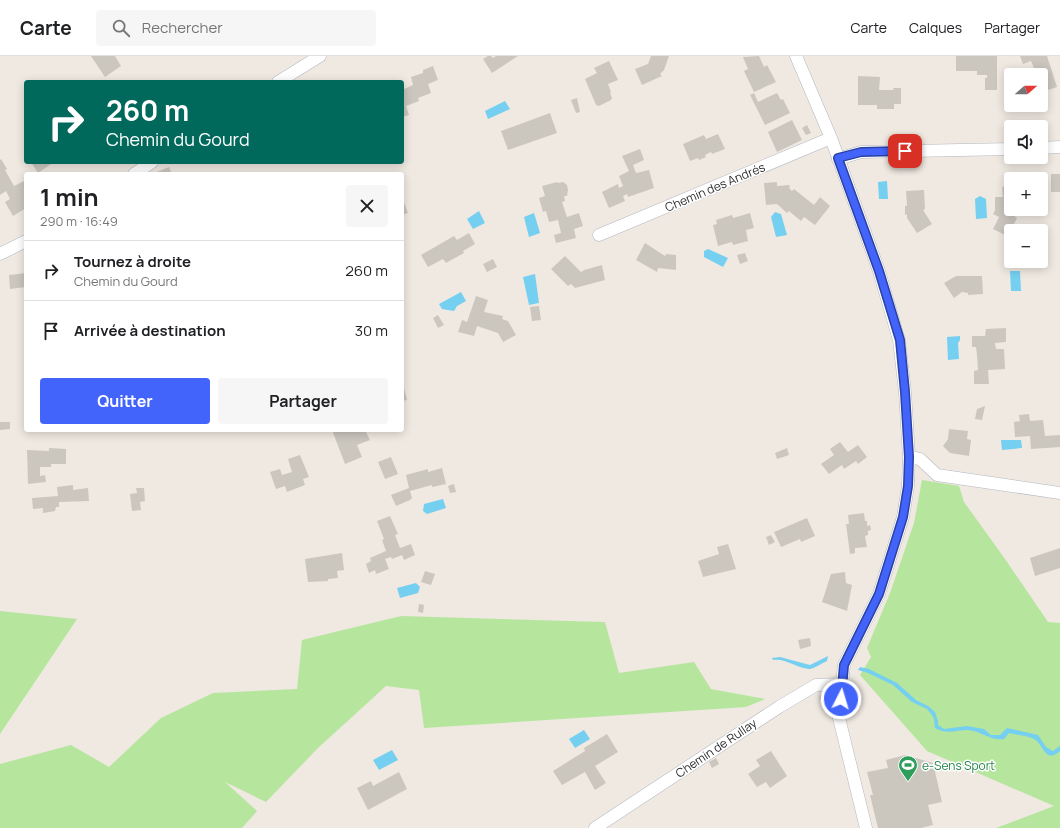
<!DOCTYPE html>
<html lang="fr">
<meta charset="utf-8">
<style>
body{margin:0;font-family:Manrope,sans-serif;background:#f6f6f6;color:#202124;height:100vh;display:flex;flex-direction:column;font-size:15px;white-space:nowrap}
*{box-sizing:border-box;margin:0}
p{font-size:13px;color:#757577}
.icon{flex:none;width:22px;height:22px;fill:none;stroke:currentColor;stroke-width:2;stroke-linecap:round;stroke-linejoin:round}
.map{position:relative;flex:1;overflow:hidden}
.drawer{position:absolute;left:24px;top:116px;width:380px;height:260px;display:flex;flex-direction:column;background:#fff;border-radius:4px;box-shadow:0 2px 10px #0003}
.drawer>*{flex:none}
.banner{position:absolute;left:24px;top:24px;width:380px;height:84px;border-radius:4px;box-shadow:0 2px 10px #0003;background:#00695c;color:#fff;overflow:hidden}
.needle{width:26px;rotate:70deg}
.buttons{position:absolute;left:1004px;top:12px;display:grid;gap:8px}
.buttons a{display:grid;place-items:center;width:44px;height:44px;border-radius:4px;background:#fff;box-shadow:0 2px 10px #0003;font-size:20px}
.pin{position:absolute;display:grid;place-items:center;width:34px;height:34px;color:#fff;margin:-17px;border-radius:8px;box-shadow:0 2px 6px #0006}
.me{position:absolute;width:44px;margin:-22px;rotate:5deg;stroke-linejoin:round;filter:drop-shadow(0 0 3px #0008)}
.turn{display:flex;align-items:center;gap:14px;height:84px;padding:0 16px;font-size:18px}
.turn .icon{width:52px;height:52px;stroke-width:2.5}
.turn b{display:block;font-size:28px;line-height:34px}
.round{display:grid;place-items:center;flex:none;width:42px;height:42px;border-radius:4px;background:#f6f6f6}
.overview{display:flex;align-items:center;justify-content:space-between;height:68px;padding:0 16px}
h1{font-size:24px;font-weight:700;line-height:30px}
.cta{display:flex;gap:8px;margin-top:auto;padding:8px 16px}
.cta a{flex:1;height:46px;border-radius:4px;background:#4264fb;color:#fff;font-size:16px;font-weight:700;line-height:46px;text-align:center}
.cta a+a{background:#f6f6f6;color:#202124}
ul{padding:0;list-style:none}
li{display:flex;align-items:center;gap:12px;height:60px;padding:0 16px;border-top:1px solid #e0e0e0}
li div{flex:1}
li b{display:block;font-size:15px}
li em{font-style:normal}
header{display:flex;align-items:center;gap:24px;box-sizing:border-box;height:56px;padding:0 20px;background:#fff;border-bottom:1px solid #e0e0e0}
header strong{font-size:19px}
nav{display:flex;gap:22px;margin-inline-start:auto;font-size:14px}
.search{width:280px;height:36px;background:#f6f6f6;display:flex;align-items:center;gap:10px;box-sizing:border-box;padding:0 14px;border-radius:4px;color:#757577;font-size:15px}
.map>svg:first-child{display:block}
</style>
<header>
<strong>Carte</strong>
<div class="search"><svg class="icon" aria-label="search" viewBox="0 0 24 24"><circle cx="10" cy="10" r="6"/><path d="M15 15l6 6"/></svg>Rechercher</div>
<nav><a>Carte</a><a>Calques</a><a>Partager</a></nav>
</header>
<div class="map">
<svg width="1060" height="772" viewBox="0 0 1060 772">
<rect width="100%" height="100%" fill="#efe9e1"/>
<path fill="#b6e59e" d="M 922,424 L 959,430 L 964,446 L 1005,503 L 1048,566 L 1060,567 L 1060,772 L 996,772 L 1054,750 L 927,695 L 860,619 L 871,601 L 867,592 L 890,537 L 914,467 Z
M 0,555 L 77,563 L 0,678 Z
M 401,560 L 605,566 L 619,617 L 694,606 L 711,633 L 765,643 L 746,651 L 424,672 L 419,634 L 386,630 L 318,692 L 266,746 L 225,726 L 257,755 L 242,772 L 0,772 L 0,708 L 71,689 L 109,711 L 161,662 L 213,637 L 297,633 L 302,584 Z"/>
<path fill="#75cff0" d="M 505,45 L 510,53 L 488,63 L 485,55 Z
M 887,125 L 888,143 L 879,143 L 878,126 Z
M 980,140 L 986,143 L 987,162 L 976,163 L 975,143 Z
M 479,155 L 485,167 L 473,173 L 467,163 Z
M 775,156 L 781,158 L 787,179 L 776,181 L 771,161 Z
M 534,157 L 540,177 L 529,181 L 524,161 Z
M 708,193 L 728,202 L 723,211 L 704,201 L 704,195 Z
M 1010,215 L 1020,215 L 1021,235 L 1011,235 Z
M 535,218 L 539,247 L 529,249 L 523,221 Z
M 461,236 L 466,245 L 457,250 L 454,255 L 442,253 L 439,248 Z
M 960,280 L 960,284 L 958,287 L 959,303 L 948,304 L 947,281 Z
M 1021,384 L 1022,392 L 1002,394 L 1001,384 Z
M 443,443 L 446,452 L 427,458 L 423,455 L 424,448 Z
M 416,527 L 420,531 L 418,537 L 400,542 L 397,532 Z
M 828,600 L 827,605 C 822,607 814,613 809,613 C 797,612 785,602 773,604 L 772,602 L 780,601 L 810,609 Z
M 860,611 L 869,613 L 897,627 L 916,644 L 928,650 L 935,656 L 938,665 L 938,669 L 944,673 L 967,670 L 984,673 L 991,679 L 1000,679 L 1007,672 L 1038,679 L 1046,691 L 1053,695 L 1060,690 L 1060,695 C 1045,709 1043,687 1034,683 C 1026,679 1016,679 1009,677 L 1004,683 C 990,685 981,675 968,674 C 955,674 947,679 935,672 L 934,663 L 932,659 L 927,653 L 912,646 L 893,629 L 868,617 L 858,614 Z
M 584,674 L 590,683 L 575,692 L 569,683 Z
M 392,694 L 398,704 L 379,714 L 373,704 Z"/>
<path fill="#cbc7bf" d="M 91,0 L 115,0 L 121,10 L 105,21 Z
M 488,0 L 491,0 L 493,2 L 496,0 L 518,0 L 492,17 L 483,3 Z
M 651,0 L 669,0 L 664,14 L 660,18 L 662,20 L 642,29 L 635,13 L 648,8 Z
M 759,0 L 764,11 L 767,9 L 776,26 L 754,36 L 744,15 L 748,13 L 743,1 Z
M 956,0 L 997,0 L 997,34 L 985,34 L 985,22 L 987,22 L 987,19 L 977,19 L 977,15 L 956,15 Z
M 1020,0 L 1047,0 L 1057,31 L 1042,36 L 1041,19 L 1037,19 L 1031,5 L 1023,8 Z
M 609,5 L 618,24 L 608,28 L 611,36 L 610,37 L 612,42 L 611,44 L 599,50 L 596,49 L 585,23 L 597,17 L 594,12 Z
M 433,10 L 438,24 L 428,28 L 431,37 L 418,42 L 419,45 L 406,50 L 409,59 L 402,61 L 402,34 L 413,29 L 411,21 L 423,17 L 423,14 Z
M 858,20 L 880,21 L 879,34 L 894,34 L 893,32 L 901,32 L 901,48 L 894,48 L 894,53 L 877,53 L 877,49 L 858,49 Z
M 754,37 L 758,46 L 777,37 L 781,44 L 783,43 L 790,57 L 765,69 L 750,39 Z
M 577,42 L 580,56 L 576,57 L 571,44 Z
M 550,57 L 557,77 L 508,94 L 501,75 Z
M 792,64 L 802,84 L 777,96 L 768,76 Z
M 807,69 L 811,77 L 806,79 L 802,72 Z
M 718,78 L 725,93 L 712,98 L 711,96 L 705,99 L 706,101 L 699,104 L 698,102 L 690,105 L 683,88 L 704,79 L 706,83 Z
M 640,93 L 644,104 L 633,109 L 636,117 L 649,114 L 654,132 L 628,141 L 627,138 L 623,140 L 625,145 L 609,152 L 602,136 L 618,128 L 619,132 L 623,130 L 619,120 L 629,115 L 622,100 Z
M 1,103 L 7,113 L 5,114 L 14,130 L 26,124 L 26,145 L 24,147 L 26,152 L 13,160 L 5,146 L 10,143 L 6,135 L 0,139 L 0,104 Z
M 31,106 L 54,106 L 38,117 Z
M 169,111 L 172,118 L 152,118 Z
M 1051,118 L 1060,118 L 1060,136 L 1051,136 Z
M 557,126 L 558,127 L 563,126 L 567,129 L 568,134 L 567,140 L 564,140 L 565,145 L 562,146 L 567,161 L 579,157 L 583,170 L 574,173 L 576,182 L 556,187 L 554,179 L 561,177 L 558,164 L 549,166 L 546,155 L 543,156 L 539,142 L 545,140 L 542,130 Z
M 777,126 L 777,130 L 789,129 L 790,130 L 789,132 L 792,135 L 794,133 L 814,149 L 820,141 L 830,150 L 815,169 L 804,161 L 801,165 L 789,155 L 787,157 L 777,148 L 766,149 L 764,127 Z
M 1011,130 L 1011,153 L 1016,153 L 1015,161 L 1017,162 L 1014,168 L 1017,169 L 1014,175 L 1011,175 L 1011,182 L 993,173 L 999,161 L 993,158 L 995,154 L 995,141 L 1003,141 L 1002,131 Z
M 924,134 L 925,153 L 923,154 L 932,168 L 917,177 L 907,162 L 907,158 L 905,159 L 905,150 L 907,150 L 906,135 Z
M 402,141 L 408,157 L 402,159 Z
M 750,157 L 754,172 L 746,174 L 748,185 L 733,189 L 732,186 L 718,190 L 713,169 L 717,168 L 716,164 L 732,159 L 733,162 Z
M 469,177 L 475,188 L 463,195 L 464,197 L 446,207 L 443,203 L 428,211 L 421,199 L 454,180 L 457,184 Z
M 645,187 L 665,200 L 666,198 L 676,199 L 676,214 L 658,212 L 657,216 L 636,204 Z
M 745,197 L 748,205 L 740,208 L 737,199 Z
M 565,200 L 581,216 L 584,214 L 602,209 L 605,224 L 575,232 L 571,228 L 568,230 L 551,213 Z
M 493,203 L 497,211 L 487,216 L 483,208 Z
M 26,217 L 26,231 L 10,233 L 9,219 Z
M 956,220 L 982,220 L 983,238 L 968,239 L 968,237 L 962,236 L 954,242 L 944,227 Z
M 476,240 L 488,244 L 484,256 L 503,260 L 502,263 L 508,265 L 516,279 L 503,286 L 498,277 L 477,270 L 474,280 L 458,276 L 462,264 L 467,266 Z
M 539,250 L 541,264 L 532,265 L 530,251 Z
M 438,259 L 444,269 L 438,272 L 433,262 Z
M 1006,272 L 1006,286 L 995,287 L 996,293 L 1004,293 L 1005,313 L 988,314 L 989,328 L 974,328 L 974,315 L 978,314 L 977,299 L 976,291 L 972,291 L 972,280 L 985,280 L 986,273 Z
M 402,325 L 407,344 L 402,345 Z
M 985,350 L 982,364 L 975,363 L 977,353 Z
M 1029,358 L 1030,365 L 1043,364 L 1045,380 L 1060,379 L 1060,391 L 1031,393 L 1030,380 L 1015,381 L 1014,366 L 1020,365 L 1019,359 Z
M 0,366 L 10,366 L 10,373 L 0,374 Z
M 949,373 L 968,375 L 967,383 L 971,384 L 969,400 L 950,397 L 943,390 L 948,383 Z
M 332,374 L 365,374 L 370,384 L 357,389 L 362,401 L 345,408 Z
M 840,386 L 848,396 L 858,389 L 867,401 L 858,408 L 856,405 L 844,413 L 842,409 L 829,418 L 821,408 L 834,399 L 830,393 Z
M 49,392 L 66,393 L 66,408 L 51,408 L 51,411 L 40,411 L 40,420 L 45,419 L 46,426 L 28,428 L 27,394 L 49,395 Z
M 787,392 L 789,399 L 777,403 L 775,397 Z
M 300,399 L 309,421 L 303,423 L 305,429 L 287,436 L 285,430 L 276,433 L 270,416 L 280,413 L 282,419 L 292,416 L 288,403 Z
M 391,401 L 398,418 L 385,423 L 378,406 Z
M 442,412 L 446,428 L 432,431 L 432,429 L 410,435 L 412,442 L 410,444 L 396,450 L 391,439 L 409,432 L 406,419 L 428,413 L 428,416 Z
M 454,428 L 456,436 L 450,437 L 448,430 Z
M 73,429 L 73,434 L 88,432 L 89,445 L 59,446 L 59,451 L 56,451 L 55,455 L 43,457 L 43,452 L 33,453 L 32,442 L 58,440 L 57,431 Z
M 136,432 L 144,432 L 145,445 L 140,446 L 141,454 L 132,455 L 130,438 L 137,437 Z
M 864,457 L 865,465 L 867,465 L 867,470 L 870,469 L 871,474 L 868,475 L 868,479 L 865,480 L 867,491 L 855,492 L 855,497 L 850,498 L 846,468 L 849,468 L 848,459 Z
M 390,460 L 398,478 L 395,479 L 400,492 L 411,488 L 415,499 L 404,504 L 402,499 L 392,503 L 391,501 L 385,503 L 389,513 L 376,518 L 375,514 L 369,517 L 366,508 L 371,505 L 370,502 L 386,495 L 382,484 L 384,483 L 377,465 Z
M 807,462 L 815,480 L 801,486 L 800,483 L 781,491 L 774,476 Z
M 771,479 L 775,486 L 769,489 L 766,481 Z
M 728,488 L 736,513 L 703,521 L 698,505 L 719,498 L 717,491 Z
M 1060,492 L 1060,512 L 1035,520 L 1030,502 Z
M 342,497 L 344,514 L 337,515 L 338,522 L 328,523 L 328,525 L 308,526 L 305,503 Z
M 425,515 L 435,518 L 431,529 L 421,526 Z
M 845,516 L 846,527 L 852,529 L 847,555 L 822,546 L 831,518 Z
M 419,548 L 424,549 L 423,557 L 418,556 Z
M 810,582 L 811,590 L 800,593 L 798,584 Z
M 822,637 L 827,641 L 824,646 L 819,642 Z
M 607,678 L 618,696 L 595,710 L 606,727 L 595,734 L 585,716 L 562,729 L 553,715 L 585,695 L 584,692 Z
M 771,695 L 787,720 L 770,732 L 766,726 L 757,731 L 748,718 L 760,710 L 756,704 Z
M 905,699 L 933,707 L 942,746 L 928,749 L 933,769 L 921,772 L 878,772 L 870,739 L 873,739 L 867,716 L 888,712 L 886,704 Z
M 716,702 L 719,708 L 712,712 L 709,706 Z
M 399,716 L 407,733 L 368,754 L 357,732 L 371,725 L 373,730 Z"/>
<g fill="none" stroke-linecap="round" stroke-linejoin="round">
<g stroke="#b4b7c1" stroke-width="13">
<path id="street" d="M 796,0 L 831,82 L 879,215 L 899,284 L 905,336 L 909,401 L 908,430 L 903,461 L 879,538 L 844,609 L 842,628 L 839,662 L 866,772
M 278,26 L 320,0
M 1041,92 L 1060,91
M 838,103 L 861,96 L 1011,93
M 134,118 L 152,106
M 599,179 L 831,82
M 0,198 L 26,185
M 909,401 L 920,403 L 937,419 L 1060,437
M 595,772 L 779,651 L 816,629 L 842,628"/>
</g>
<use href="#street" stroke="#fff" stroke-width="12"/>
</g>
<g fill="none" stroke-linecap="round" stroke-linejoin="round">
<g stroke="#2b41a3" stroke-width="10">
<path id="route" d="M 841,643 L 844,609 L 879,538 L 903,461 L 908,430 L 909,401 L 905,336 L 900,284 L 879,215 L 838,102 L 861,96 L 905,95"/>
</g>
<use href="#route" stroke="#4264fb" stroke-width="7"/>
</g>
<defs>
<g id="stadium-pin" transform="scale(1)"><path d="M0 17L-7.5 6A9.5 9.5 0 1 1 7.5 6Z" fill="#2e9e5b" stroke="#fff"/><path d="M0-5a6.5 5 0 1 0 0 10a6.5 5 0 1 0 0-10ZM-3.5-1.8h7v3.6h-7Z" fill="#fff"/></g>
</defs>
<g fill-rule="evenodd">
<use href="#stadium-pin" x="908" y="709"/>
</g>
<g text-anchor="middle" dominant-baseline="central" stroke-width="3" stroke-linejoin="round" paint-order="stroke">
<g font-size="12" fill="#2e2e2e" stroke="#fff">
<text transform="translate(715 131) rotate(-23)">Chemin des Andrés</text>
<text transform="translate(716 692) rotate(-34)">Chemin de Rullay</text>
</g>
<g font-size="12" fill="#27864d" stroke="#fff" text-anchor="start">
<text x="922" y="709">e-Sens Sport</text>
</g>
</g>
</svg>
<div class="buttons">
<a><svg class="needle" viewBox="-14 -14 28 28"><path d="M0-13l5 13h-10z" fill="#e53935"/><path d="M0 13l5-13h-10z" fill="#757577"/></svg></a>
<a><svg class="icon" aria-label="sound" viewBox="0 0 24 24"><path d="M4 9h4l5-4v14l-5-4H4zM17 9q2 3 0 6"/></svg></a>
<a>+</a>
<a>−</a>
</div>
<div class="pin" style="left:905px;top:95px;background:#d93025"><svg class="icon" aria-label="arrive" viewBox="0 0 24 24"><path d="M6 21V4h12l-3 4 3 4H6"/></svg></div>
<svg class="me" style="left:841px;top:643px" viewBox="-20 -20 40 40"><circle r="17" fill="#4264fb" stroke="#fff" stroke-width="3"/><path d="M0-11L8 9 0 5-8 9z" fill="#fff"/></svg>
<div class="banner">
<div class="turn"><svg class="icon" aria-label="right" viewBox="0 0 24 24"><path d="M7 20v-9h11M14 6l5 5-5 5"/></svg><div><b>260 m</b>Chemin du Gourd</div></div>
</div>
<section class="drawer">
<div class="overview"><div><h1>1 min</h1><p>290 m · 16:49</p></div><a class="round"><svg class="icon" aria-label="close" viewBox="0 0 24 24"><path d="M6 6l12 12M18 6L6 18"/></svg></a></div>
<ul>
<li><svg class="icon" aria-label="right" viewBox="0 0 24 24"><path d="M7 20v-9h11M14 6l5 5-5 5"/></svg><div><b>Tournez à droite</b><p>Chemin du Gourd</p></div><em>260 m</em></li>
<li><svg class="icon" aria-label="arrive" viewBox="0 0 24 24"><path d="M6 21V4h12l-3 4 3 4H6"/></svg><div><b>Arrivée à destination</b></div><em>30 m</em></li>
</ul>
<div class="cta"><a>Quitter</a><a>Partager</a></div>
</section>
</div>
